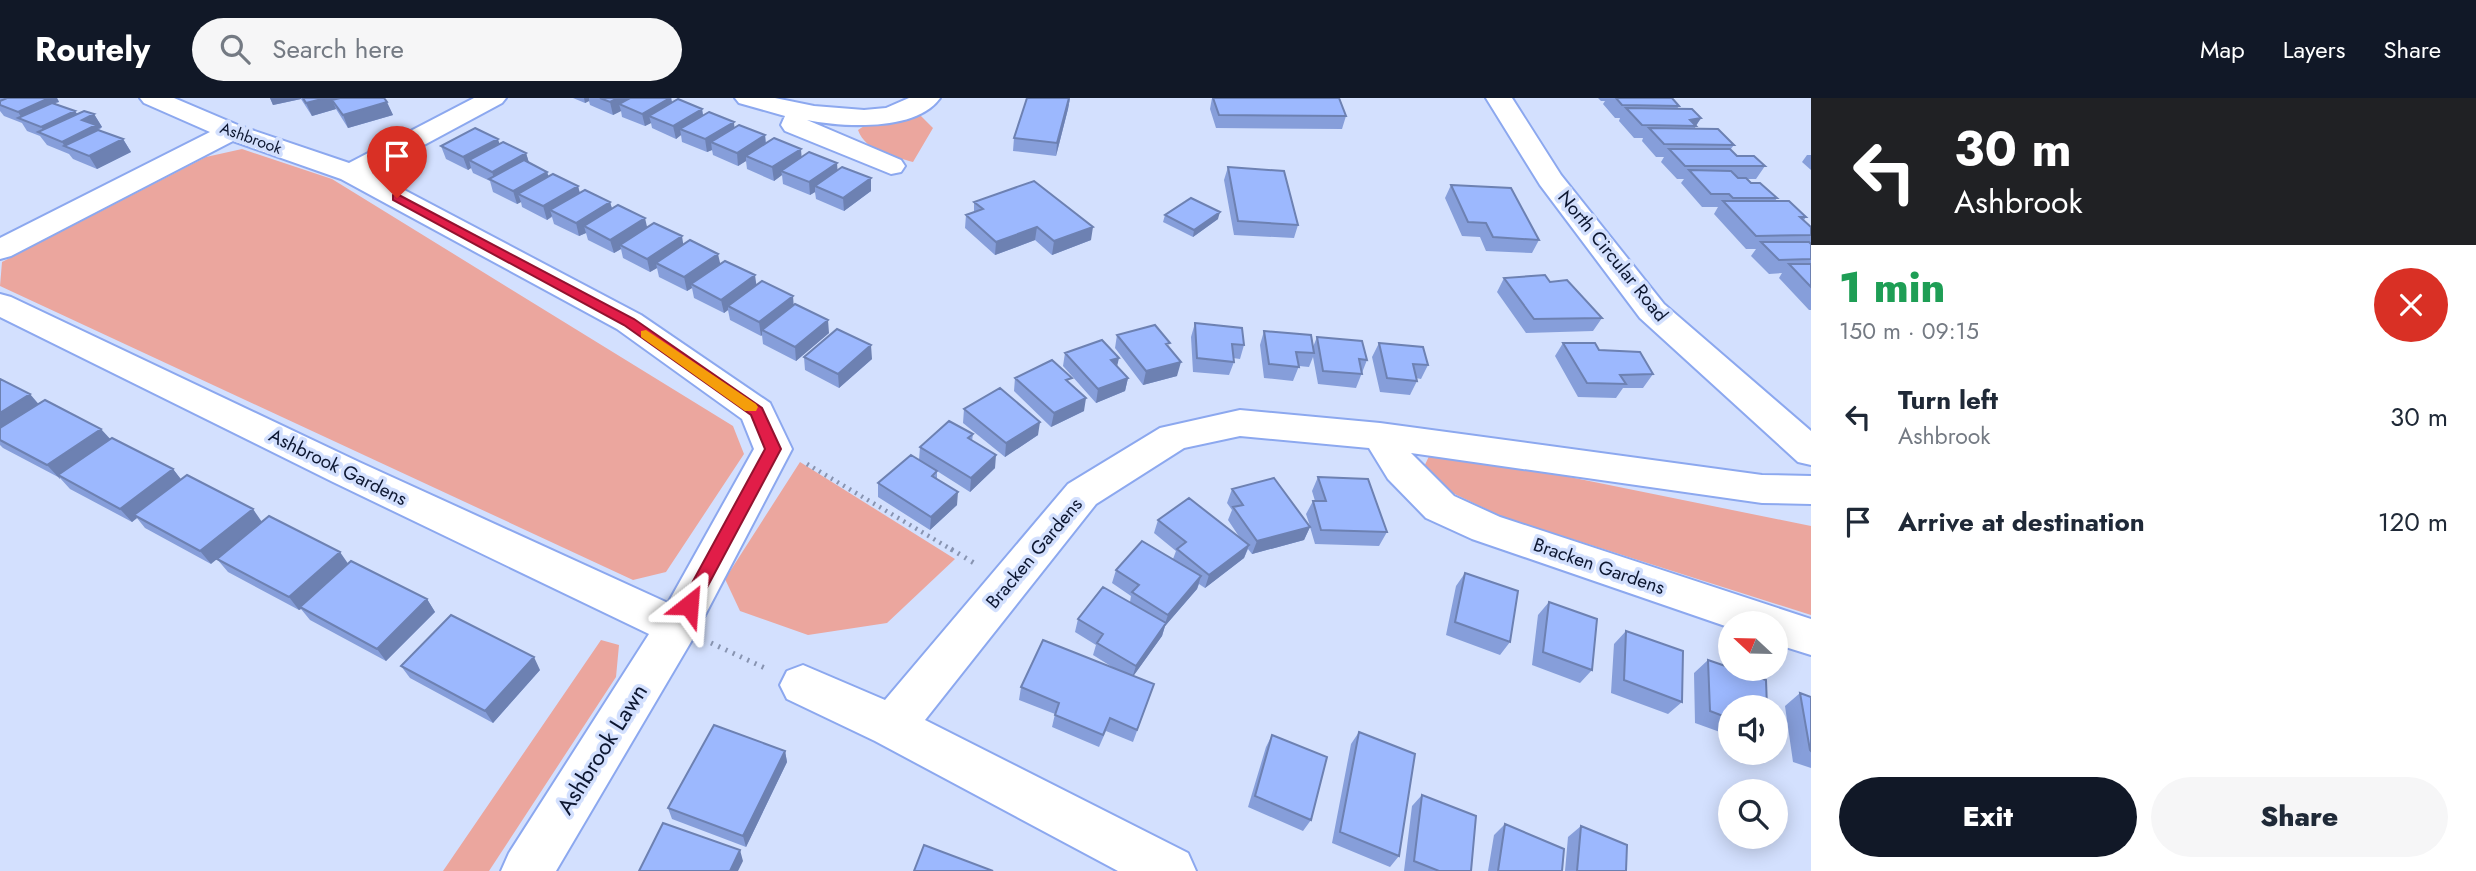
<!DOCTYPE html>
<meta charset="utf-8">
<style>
body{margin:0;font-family:Jost,sans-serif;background:#f6f6f7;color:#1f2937;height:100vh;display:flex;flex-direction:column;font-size:26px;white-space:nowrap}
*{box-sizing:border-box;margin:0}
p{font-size:23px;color:#747a83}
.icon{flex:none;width:38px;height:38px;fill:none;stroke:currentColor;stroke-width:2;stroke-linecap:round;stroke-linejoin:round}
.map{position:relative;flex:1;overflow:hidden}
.side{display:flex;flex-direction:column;background:#fff;width:665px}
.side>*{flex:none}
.banner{background:#202124;color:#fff;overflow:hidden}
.needle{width:46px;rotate:292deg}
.fabs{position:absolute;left:1718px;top:513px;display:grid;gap:14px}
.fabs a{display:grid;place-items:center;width:70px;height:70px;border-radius:50%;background:#fff;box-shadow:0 4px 18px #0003;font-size:35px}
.pin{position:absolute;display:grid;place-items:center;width:60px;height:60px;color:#fff;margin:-72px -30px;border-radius:50% 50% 50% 0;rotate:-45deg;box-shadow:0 0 7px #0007}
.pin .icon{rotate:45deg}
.me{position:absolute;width:77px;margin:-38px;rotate:28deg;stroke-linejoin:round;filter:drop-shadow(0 0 5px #0008)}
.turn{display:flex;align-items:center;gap:24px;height:147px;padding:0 28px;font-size:32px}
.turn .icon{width:91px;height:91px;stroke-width:2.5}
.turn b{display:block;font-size:49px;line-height:60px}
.round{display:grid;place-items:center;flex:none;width:74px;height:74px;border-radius:37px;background:#f6f6f7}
.headline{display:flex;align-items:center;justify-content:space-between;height:119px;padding:0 28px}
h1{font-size:42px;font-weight:800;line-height:52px;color:#1e9e55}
.action{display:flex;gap:14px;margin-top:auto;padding:14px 28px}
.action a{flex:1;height:80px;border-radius:42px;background:#111827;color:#fff;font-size:28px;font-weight:800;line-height:80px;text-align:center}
.action a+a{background:#f6f6f7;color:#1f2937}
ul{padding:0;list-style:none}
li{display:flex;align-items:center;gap:21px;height:105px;padding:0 28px}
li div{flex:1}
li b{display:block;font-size:26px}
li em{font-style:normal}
header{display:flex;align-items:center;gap:42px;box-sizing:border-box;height:98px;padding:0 35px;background:#111827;color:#fff}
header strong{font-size:33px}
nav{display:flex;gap:38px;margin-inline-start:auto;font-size:24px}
.search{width:490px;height:63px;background:#f6f6f7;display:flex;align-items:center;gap:18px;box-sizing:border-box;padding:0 24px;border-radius:38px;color:#747a83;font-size:26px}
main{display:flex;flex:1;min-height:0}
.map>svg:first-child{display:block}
</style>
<header>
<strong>Routely</strong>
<div class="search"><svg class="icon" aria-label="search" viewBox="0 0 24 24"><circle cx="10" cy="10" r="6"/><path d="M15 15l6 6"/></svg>Search here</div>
<nav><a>Map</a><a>Layers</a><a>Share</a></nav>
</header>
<main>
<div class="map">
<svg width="1811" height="773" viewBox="0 0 1811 773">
<rect width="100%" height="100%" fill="#d3e0fe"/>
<path fill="#eba69e" d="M 919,16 L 933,30 L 913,64 C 893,58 866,54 858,32 L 867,26 Z
M 242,51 L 332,81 L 733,328 L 744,356 L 666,474 L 633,482 L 0,188 L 2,164 L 206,59 Z
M 1430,356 L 1461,357 L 1811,428 L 1811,517 L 1503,419 L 1442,390 L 1423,371 Z
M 800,364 L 955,461 L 887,525 L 808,537 L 740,513 L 725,481 Z
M 601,542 L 619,547 L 616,579 L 489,773 L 443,773 Z"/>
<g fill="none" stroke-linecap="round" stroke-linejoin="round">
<g stroke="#8ca8ef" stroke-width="4">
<path id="minor" d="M 140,0 L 174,0 L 240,28 L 349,65 L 474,0 L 506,0 L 502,5 L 372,75 L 641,217 L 770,305 L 792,351 L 692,542 L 556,773 L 501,773 L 509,755 L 649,536 L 333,384 L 0,219 L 0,196 L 11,199 L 359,364 L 668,505 L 754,351 L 742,321 L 617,231 L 341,81 L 233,43 L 11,158 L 0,161 L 0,140 L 210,34 L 144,5 Z
M 735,0 L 775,0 L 814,8 L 864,12 L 886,10 L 909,0 L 940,0 C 916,34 842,29 807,22 L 901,62 L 905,68 L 901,74 L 891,76 L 785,33 L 781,27 L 785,18 L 739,5 Z
M 1486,0 L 1512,0 L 1561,77 L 1664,206 L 1811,333 L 1811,367 L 1798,364 L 1640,220 L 1540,87 Z
M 1240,312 L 1380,325 L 1762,377 L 1811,378 L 1811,406 L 1762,405 L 1411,355 L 1454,398 L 1500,419 L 1811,521 L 1811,557 L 1776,546 L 1776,525 L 1731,525 L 1731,530 L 1472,441 L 1426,420 L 1388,381 L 1369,350 L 1240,338 L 1184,350 L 1096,406 L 925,622 L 1188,755 L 1196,773 L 1118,773 L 875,643 L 787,601 L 780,587 L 787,573 L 803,567 L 885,602 L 1068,386 L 1160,330 Z"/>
</g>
<path stroke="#8894b1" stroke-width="4.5" stroke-dasharray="2 5" stroke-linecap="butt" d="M 807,366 L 954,453"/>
<path stroke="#8894b1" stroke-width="5" stroke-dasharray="2 6" stroke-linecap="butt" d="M 951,451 L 974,465
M 711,545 L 767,571"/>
<use href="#minor" fill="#fff" fill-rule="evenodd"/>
</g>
<path fill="#869eda" d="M 0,0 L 57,0 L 59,4 L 55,5 L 56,6 L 75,13 L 77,16 L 94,16 L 102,29 L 99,32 L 123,41 L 131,54 L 97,71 L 73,61 L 69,56 L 47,47 L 40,38 L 27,33 L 22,25 L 4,18 L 0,13 Z
M 270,0 L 384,0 L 393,17 L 348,30 L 336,11 L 312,18 L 301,1 L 273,7 Z
M 573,0 L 671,0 L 672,5 L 702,11 L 703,18 L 734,30 L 765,37 L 766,46 L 801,51 L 801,59 L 837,72 L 871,93 L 844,113 L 816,101 L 815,94 L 810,97 L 783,86 L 782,77 L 774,83 L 747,71 L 746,63 L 738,68 L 713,57 L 712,52 L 707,54 L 682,44 L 681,37 L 676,41 L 652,30 L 651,25 L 645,28 L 622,19 L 621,13 L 613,17 L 590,7 L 589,3 L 585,5 Z
M 1070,0 L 1068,11 L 1056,58 L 1013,53 L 1014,40 Z
M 1212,0 L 1339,0 L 1346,18 L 1342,31 L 1216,30 L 1210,11 Z
M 1598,0 L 1672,0 L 1679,8 L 1677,11 L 1701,20 L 1694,31 L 1734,47 L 1730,52 L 1737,58 L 1765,68 L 1756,81 L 1747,81 L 1751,85 L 1777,100 L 1775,103 L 1806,119 L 1804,122 L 1811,129 L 1811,212 L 1809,212 L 1779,180 L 1782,175 L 1769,176 L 1751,158 L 1756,151 L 1746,151 L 1714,116 L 1718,109 L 1702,109 L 1681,85 L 1684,81 L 1677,81 L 1661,64 L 1664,59 L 1656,59 L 1642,43 L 1643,40 L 1634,40 L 1619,23 L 1620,20 L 1615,20 L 1603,6 L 1605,3 L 1601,3 Z
M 499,46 L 526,55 L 529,65 L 547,74 L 549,79 L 578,88 L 580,95 L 610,104 L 612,111 L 720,166 L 794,207 L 829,235 L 796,263 L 763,246 L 762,237 L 761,238 L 730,222 L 728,212 L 724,215 L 694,200 L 692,190 L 687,193 L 659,179 L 657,170 L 650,174 L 623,160 L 621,151 L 614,155 L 588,142 L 586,135 L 579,138 L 554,126 L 552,119 L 547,122 L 522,109 L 521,104 L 517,106 L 493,94 L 490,83 L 473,75 L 471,70 L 468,72 L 446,61 L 441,48 Z
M 1807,57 L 1811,57 L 1811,72 L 1802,64 Z
M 1228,69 L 1298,127 L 1294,140 L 1234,137 L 1224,82 Z
M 1451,87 L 1539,142 L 1532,155 L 1486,153 L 1480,139 L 1462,138 L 1445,100 Z
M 974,104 L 1091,142 L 1052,157 L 1035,142 L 995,157 L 965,130 L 966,117 L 974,114 Z
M 1165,117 L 1218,121 L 1193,139 L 1163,124 Z
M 1504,180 L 1550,184 L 1602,220 L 1593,233 L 1526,235 L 1497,194 Z
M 1195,225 L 1244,247 L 1240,261 L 1233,260 L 1234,264 L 1229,277 L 1193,274 L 1191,239 Z
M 1264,233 L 1313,249 L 1317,239 L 1367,262 L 1356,290 L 1318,286 L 1313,259 L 1309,269 L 1299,268 L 1293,283 L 1264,280 L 1260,247 Z
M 1117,237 L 1177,278 L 1143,287 L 1115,250 Z
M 1379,245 L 1428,267 L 1421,281 L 1416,280 L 1417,283 L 1410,297 L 1380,294 L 1372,259 Z
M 1563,245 L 1599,252 L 1653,276 L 1643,290 L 1623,290 L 1616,300 L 1578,299 L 1555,258 Z
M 1065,255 L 1117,268 L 1128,280 L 1125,293 L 1096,305 L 1063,268 Z
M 804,259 L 872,261 L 839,290 L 805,272 Z
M 1015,280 L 1071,286 L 1084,313 L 1051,329 L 1014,293 Z
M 0,281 L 38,306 L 173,371 L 181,382 L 211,466 L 145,430 L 137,420 L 132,424 L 70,391 L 60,380 L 3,350 L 0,347 Z
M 964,311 L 1038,337 L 1005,359 L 963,325 Z
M 973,336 L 972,343 L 995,370 L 970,394 L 937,373 L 937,381 L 957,407 L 930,432 L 878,399 L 878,385 L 919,362 L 920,349 Z
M 1318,379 L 1387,434 L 1379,448 L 1315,446 L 1310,429 L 1304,442 L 1252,456 L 1248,451 L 1244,460 L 1205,490 L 1199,486 L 1197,491 L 1165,528 L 1162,538 L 1133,578 L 1154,586 L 1133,644 L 1106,633 L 1099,649 L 1052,629 L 1055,616 L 1019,602 L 1021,589 L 1117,572 L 1093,557 L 1096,547 L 1075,534 L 1078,521 L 1130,504 L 1131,498 L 1112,485 L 1116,472 L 1173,461 L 1176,453 L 1154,435 L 1158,422 L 1240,440 L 1228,422 L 1232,412 L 1227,405 L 1232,391 L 1310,428 L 1306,416 L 1313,403 L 1315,403 L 1312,393 Z
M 217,461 L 348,466 L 427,501 L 435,514 L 386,563 L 310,522 L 301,511 L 299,512 L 228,474 Z
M 1465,475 L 1510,544 L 1500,557 L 1446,537 L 1456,488 Z
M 1549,504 L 1592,572 L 1580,585 L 1532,567 L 1538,517 Z
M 1626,533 L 1682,604 L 1668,616 L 1611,595 L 1614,546 Z
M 1708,562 L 1731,609 L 1731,638 L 1695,625 L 1694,575 Z
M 401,568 L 540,572 L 493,625 L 410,580 Z
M 1800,595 L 1811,599 L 1811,670 L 1793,664 L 1785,608 Z
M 1359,634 L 1399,758 L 1390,769 L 1332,745 L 1351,646 Z
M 1272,637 L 1311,722 L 1303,733 L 1248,709 L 1266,649 Z
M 785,653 L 787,664 L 746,749 L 672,721 L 668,710 Z
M 1422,697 L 1471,773 L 1404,773 L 1412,708 Z
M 1505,726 L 1562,773 L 1488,773 L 1494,737 Z
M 1581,728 L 1626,773 L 1565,773 L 1568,739 Z"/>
<path fill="#6d81b2" d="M 44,0 L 57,0 L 59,4 L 55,5 L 60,12 L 23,22 L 18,14 Z
M 270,0 L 301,0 L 301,1 L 273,7 Z
M 326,0 L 353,0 L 332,2 L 336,11 L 312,18 L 306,5 Z
M 584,0 L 589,0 L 589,3 L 585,5 Z
M 618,0 L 642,0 L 619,6 L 621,13 L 613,17 L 610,4 Z
M 671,0 L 674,12 L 649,18 L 651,25 L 645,28 L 642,16 Z
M 1070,0 L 1068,11 L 1056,58 L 1057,45 Z
M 387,4 L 393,17 L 348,30 L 343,17 Z
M 702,11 L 704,24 L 680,31 L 681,37 L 676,41 L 673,28 Z
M 75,13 L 84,26 L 48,38 L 41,29 Z
M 94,16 L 102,29 L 98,31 L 104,40 L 65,49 L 62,44 L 82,22 Z
M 1701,20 L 1693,32 L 1693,33 L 1696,28 L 1690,22 Z
M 734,24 L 735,37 L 711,44 L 712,52 L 707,54 L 705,41 Z
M 765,37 L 766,50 L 746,58 L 746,63 L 738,68 L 737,55 Z
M 123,41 L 131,54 L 97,71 L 89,58 Z
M 498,41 L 502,54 L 469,62 L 471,70 L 468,72 L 463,59 Z
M 801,51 L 802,64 L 781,73 L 782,77 L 774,83 L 772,69 Z
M 526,55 L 530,68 L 495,84 L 492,74 Z
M 837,65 L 838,78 L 815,88 L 815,94 L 810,97 L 809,84 Z
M 547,74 L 551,87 L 518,96 L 521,104 L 517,106 L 513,93 Z
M 871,80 L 871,93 L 844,113 L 843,100 Z
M 578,88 L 581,101 L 550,112 L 552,118 L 547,122 L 543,108 Z
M 610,104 L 614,117 L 584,128 L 586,135 L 579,138 L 576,125 Z
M 1220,114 L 1218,121 L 1193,139 L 1194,132 Z
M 645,120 L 648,133 L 620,147 L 621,151 L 614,155 L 610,142 Z
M 1037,129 L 1035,142 L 995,157 L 996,144 Z
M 1093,129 L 1091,142 L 1052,157 L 1054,143 Z
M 682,138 L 684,151 L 656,165 L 657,170 L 650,174 L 647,161 Z
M 718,156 L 721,169 L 691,186 L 692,190 L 687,193 L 684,179 Z
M 755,177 L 757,191 L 728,208 L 728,212 L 724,215 L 721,202 Z
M 793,198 L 794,211 L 762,232 L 762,237 L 761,238 L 759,224 Z
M 828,222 L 829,235 L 796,263 L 795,249 Z
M 871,247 L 872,261 L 839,290 L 838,276 Z
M 1119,260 L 1116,273 L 1111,262 Z
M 1181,264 L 1177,278 L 1143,287 L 1146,273 Z
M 1128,280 L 1125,293 L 1096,305 L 1098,291 Z
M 30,296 L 42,310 L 0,337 L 0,315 Z
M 1086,300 L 1084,313 L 1051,329 L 1054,315 Z
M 1040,324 L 1038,337 L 1005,359 L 1006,345 Z
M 101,331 L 113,344 L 58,377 L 60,380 L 60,381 L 47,367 Z
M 996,357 L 995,370 L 970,394 L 971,380 Z
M 173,371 L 184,385 L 134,417 L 137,420 L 132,424 L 120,411 Z
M 958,394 L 957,407 L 930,432 L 931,419 Z
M 253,411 L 262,424 L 211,466 L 200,453 Z
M 1310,429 L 1304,442 L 1252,456 L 1257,443 Z
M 1249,447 L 1244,460 L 1205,490 L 1209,477 Z
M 340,454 L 349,467 L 300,509 L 301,511 L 299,512 L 289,499 Z
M 1201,478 L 1197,491 L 1165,528 L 1162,538 L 1132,580 L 1136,568 L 1164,528 L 1168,517 Z
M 427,501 L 435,514 L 386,563 L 377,551 Z
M 534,559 L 540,572 L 493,625 L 485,613 Z
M 785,653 L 787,664 L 746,749 L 743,738 Z
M 740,752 L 743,763 L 738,773 L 730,773 Z"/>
<path fill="#9cb8fe" stroke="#6d81b2" stroke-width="2" d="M 7,0 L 49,0 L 18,14 L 0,7 L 0,3 Z
M 303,0 L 326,0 L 306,5 Z
M 340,0 L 384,0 L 387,4 L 343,17 L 332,2 Z
M 600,0 L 618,0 L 610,4 Z
M 630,0 L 670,0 L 642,16 L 619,6 Z
M 1027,0 L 1069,0 L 1057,45 L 1014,40 Z
M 1213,0 L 1339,0 L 1346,18 L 1219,17 Z
M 1616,0 L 1672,0 L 1679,8 L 1622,7 Z
M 678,1 L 702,11 L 673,28 L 649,18 Z
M 52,5 L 75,13 L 41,29 L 18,20 Z
M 1626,10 L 1692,11 L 1701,20 L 1690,22 L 1696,28 L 1642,27 Z
M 84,13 L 94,16 L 82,22 L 96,27 L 62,44 L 38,34 Z
M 709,14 L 734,24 L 705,41 L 680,31 Z
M 739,27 L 765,37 L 737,55 L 711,44 Z
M 475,30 L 498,41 L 463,59 L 441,48 Z
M 1649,30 L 1718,31 L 1734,47 L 1664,46 Z
M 98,32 L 123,41 L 89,58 L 64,48 Z
M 774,40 L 801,51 L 772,69 L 746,58 Z
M 503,44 L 526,55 L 492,74 L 469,62 Z
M 1669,51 L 1730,51 L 1737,58 L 1754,58 L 1765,68 L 1685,68 Z
M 809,54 L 837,65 L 809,84 L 781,73 Z
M 524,62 L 547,74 L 513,93 L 489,81 Z
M 842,69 L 871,80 L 843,100 L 815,88 Z
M 1228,69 L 1284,73 L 1298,127 L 1238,123 Z
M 1689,72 L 1731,73 L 1738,80 L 1746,80 L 1751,85 L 1760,85 L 1777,100 L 1733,100 L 1729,96 L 1711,96 Z
M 553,76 L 578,88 L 543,108 L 518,96 Z
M 1034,83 L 1093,129 L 1054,143 L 1037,129 L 996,144 L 966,117 L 983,111 L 974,104 Z
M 1451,87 L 1511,90 L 1539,142 L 1493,139 L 1486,125 L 1468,124 Z
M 585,92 L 610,104 L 576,125 L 550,112 Z
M 1191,100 L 1220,114 L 1194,132 L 1165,117 Z
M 1723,103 L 1789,103 L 1806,119 L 1800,119 L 1811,129 L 1811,137 L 1756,138 Z
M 618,107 L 645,120 L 610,142 L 584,128 Z
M 654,125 L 682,138 L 647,161 L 620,147 Z
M 690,142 L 718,156 L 684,179 L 656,165 Z
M 1761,144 L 1809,144 L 1811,146 L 1811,161 L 1779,162 Z
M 725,163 L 755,177 L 721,202 L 691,186 Z
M 1789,166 L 1811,166 L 1811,189 Z
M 1545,177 L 1550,184 L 1567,182 L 1602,220 L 1534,221 L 1504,180 Z
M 762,183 L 793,198 L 759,224 L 728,208 Z
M 795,206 L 828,222 L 795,249 L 762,232 Z
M 1195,225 L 1242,230 L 1244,247 L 1232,246 L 1234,264 L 1197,260 Z
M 1155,227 L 1170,245 L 1166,246 L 1181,264 L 1146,273 L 1117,237 Z
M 837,231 L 871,247 L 838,276 L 804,259 Z
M 1264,233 L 1311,237 L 1314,255 L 1296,254 L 1299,269 L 1269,266 Z
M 1317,239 L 1362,243 L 1367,262 L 1359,261 L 1362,276 L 1323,273 Z
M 1102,242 L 1119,260 L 1111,262 L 1128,280 L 1098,291 L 1065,255 Z
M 1379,245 L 1423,249 L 1428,267 L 1413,266 L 1417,283 L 1387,280 Z
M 1563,245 L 1595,245 L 1599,252 L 1640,254 L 1653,276 L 1620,277 L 1626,286 L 1587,285 Z
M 1052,262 L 1072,280 L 1066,282 L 1086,300 L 1054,315 L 1015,280 Z
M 0,281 L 30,296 L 0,315 Z
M 1000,290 L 1040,324 L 1006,345 L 964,311 Z
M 45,302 L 101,331 L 47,367 L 0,342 L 0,330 Z
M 949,323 L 973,336 L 968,340 L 996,357 L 971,380 L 920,349 Z
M 112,340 L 173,371 L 120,411 L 58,377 Z
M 911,357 L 937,373 L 932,378 L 958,394 L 931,419 L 878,385 Z
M 187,377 L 253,411 L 200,453 L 134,417 Z
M 1318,379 L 1368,381 L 1387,434 L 1321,432 L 1313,403 L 1326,403 Z
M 1274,380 L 1310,429 L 1257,443 L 1233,409 L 1243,407 L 1232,391 Z
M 1189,400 L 1249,447 L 1209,477 L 1177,451 L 1186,444 L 1158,422 Z
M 269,418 L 340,454 L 289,499 L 217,461 Z
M 1142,443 L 1201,478 L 1168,517 L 1132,494 L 1139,487 L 1116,472 Z
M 351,463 L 427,501 L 377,551 L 300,509 Z
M 1465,475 L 1518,493 L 1510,544 L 1455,524 Z
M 1103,489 L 1166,525 L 1136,568 L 1097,545 L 1103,536 L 1078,521 Z
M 1549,504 L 1597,521 L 1592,572 L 1543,554 Z
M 451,517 L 534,559 L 485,613 L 401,568 Z
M 1626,533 L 1683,553 L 1682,604 L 1624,582 Z
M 1043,542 L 1154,586 L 1137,632 L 1110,620 L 1103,637 L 1055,617 L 1059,605 L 1021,589 Z
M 1708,562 L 1766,582 L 1767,609 L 1731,609 L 1731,621 L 1710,613 Z
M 1800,595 L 1811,599 L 1811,653 L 1810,652 Z
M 714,627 L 785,653 L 743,738 L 668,710 Z
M 1359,634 L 1415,656 L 1399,758 L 1340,734 Z
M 1272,637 L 1327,659 L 1311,722 L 1255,698 Z
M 1422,697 L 1476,718 L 1471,773 L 1439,773 L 1414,763 Z
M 663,725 L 740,752 L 730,773 L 639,773 Z
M 1505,726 L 1564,751 L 1562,773 L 1498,773 Z
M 1581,728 L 1627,747 L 1626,773 L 1577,773 Z
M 924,747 L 993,773 L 914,773 Z"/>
<path fill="#e11d48" stroke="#92132f" stroke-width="2" d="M 397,96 L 634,221 L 762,310 L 781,351 L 695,512 L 689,514 L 683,512 L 680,507 L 765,351 L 751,317 L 624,227 L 393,102 L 393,97 Z"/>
<path fill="#f59e0b" d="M 646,232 L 756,306 L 758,309 L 756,313 L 745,313 L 641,239 L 641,233 Z"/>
<g text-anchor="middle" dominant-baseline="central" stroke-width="7" stroke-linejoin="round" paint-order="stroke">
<g font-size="16" fill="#0d1731" stroke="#d3e0fe">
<text transform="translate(251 40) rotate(20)">Ashbrook</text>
</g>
<g font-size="19" fill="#0d1731" stroke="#d3e0fe">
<text transform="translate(1613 158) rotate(51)">North Circular Road</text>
<text transform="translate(338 369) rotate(26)">Ashbrook Gardens</text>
<text transform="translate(1034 455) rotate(-50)">Bracken Gardens</text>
<text transform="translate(1599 468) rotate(19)">Bracken Gardens</text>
</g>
<g font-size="23" fill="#0d1731" stroke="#d3e0fe">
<text transform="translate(602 651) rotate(-58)">Ashbrook Lawn</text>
</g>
</g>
</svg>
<div class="fabs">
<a><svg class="needle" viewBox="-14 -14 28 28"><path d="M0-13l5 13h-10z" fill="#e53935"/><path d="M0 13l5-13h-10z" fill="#747a83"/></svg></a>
<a><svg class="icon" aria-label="sound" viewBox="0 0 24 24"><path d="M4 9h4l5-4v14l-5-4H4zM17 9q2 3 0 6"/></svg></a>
<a><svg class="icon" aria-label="search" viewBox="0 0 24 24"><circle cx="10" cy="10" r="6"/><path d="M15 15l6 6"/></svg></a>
</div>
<div class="pin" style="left:397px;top:100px;background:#d93025"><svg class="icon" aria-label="arrive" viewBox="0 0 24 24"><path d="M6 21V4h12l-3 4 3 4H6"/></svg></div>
<svg class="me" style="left:689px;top:507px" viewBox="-20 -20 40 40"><path d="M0-17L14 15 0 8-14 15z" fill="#e11d48" stroke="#fff" stroke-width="4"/></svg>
</div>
<section class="side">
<div class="banner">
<div class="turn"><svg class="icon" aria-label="left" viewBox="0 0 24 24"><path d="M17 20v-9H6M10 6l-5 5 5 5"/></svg><div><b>30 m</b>Ashbrook</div></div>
</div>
<div class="headline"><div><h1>1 min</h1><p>150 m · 09:15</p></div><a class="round" style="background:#d93025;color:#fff"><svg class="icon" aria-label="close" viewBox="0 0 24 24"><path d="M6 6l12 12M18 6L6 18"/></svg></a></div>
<ul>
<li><svg class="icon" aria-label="left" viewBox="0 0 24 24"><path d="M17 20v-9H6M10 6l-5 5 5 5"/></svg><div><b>Turn left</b><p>Ashbrook</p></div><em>30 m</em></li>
<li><svg class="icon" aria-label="arrive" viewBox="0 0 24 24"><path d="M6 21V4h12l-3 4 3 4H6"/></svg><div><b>Arrive at destination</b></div><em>120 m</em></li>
</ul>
<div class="action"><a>Exit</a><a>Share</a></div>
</section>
</main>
